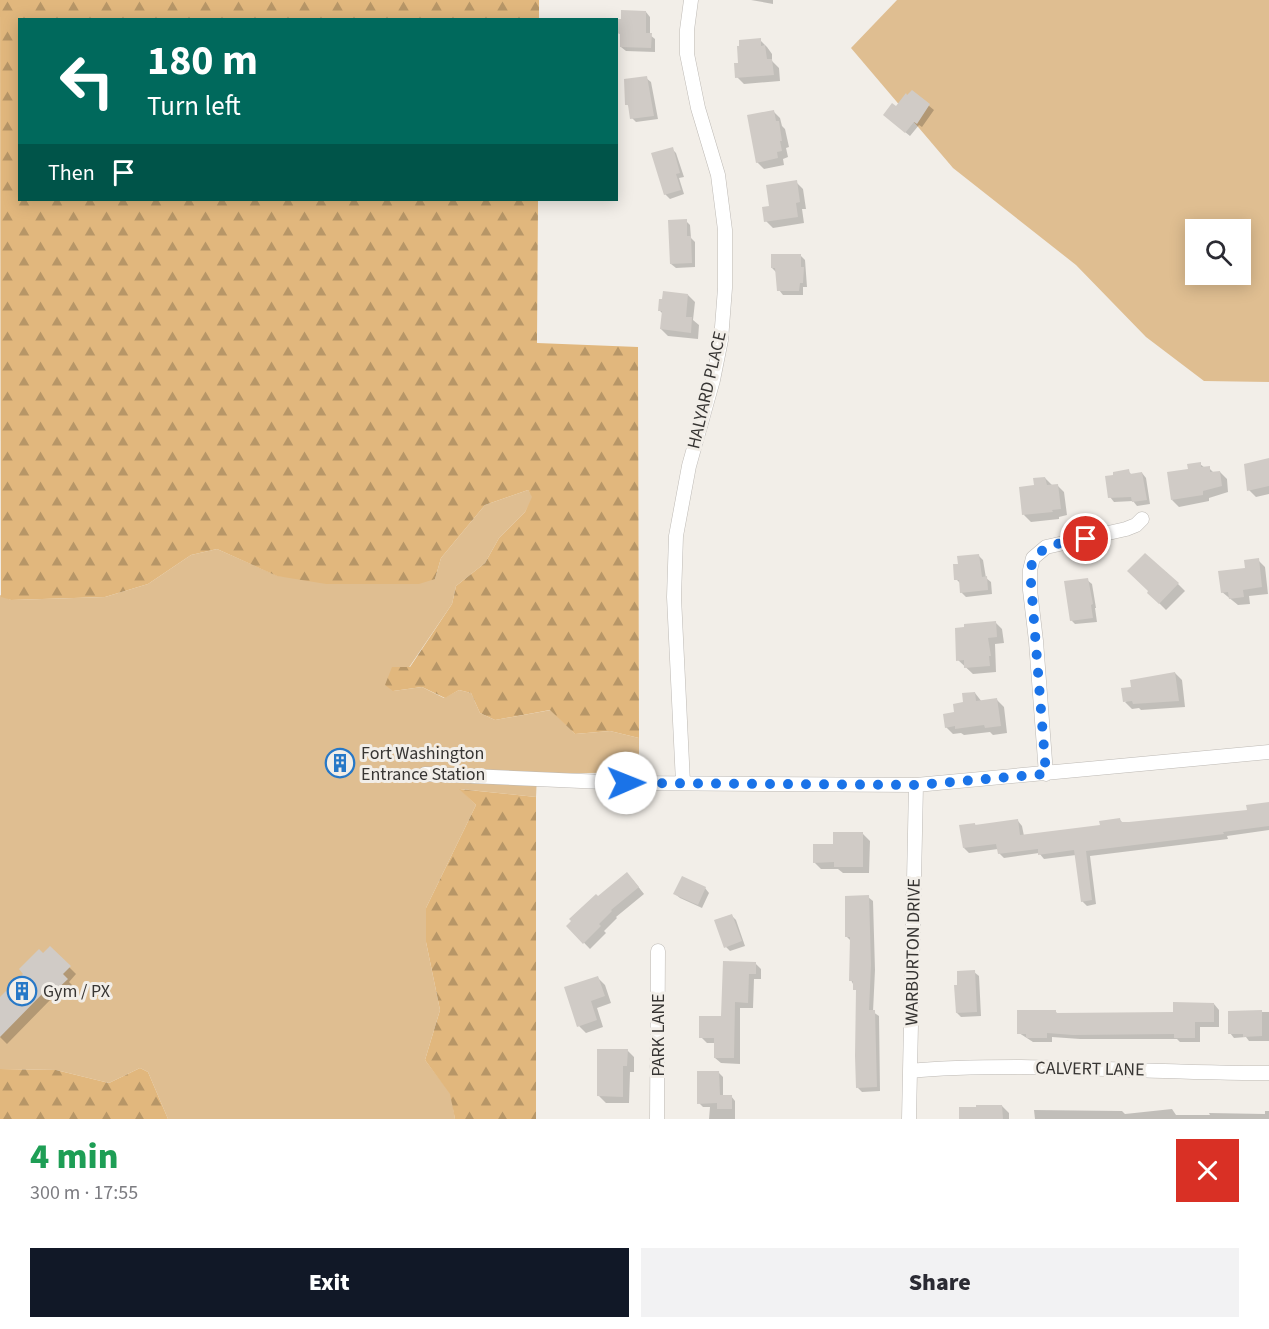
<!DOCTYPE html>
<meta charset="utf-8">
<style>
body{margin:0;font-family:"Source Sans 3",sans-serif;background:#f2f2f3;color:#2b2b33;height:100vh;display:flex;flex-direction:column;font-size:22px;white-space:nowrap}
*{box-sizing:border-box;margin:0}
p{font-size:20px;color:#7c7c81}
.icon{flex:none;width:33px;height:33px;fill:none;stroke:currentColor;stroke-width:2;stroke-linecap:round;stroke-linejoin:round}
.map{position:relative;height:1119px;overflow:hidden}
.sheet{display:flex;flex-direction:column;background:#fff;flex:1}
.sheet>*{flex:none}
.guide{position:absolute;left:18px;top:18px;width:600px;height:183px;border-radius:0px;box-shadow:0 3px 15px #0003;background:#00695c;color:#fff;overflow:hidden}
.buttons{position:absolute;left:1185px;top:219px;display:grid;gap:12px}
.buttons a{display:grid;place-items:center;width:66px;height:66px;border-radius:0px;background:#fff;box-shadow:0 3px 15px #0003;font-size:30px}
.pin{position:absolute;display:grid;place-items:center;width:51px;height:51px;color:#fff;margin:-26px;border:3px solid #fff;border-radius:50%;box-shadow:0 2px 6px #0007}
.me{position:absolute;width:66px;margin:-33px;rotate:89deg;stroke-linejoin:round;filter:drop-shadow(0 0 4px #0008)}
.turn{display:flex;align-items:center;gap:21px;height:126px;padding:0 30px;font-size:27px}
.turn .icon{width:78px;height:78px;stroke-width:2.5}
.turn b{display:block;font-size:42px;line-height:51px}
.then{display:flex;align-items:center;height:57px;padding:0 30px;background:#0003;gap:12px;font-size:22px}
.round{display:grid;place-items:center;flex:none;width:63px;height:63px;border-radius:0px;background:#f2f2f3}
.headline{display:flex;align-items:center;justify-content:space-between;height:102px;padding:0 30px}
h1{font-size:36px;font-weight:800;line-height:45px;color:#1e9e55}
.button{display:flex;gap:12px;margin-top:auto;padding:12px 30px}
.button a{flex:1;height:69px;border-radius:0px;background:#111827;color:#fff;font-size:24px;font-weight:800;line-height:69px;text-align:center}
.button a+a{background:#f2f2f3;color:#2b2b33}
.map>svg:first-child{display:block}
</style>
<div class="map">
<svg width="1269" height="1119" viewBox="0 0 1269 1119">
<defs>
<pattern id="forest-firs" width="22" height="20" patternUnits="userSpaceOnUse" patternTransform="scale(1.5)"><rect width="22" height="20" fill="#e1b77d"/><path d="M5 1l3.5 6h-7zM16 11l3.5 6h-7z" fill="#b79667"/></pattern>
</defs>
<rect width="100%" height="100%" fill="#f2eee8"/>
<path fill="#dfbe91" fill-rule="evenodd" d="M 897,0 L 1269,0 L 1269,382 L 1204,381 L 1146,337 L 1076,265 L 953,168 L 851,48 ZM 1196,230 L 1240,230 L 1240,274 L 1196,274 Z
M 528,490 L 533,497 L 525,512 L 499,538 L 485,563 L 456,586 L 452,604 L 393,691 L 422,687 L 444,698 L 459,690 L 471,693 L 480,713 L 495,720 L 551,710 L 575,734 L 610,731 L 639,738 L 639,772 L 537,774 L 536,797 L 460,789 L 476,805 L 426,908 L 426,942 L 440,1010 L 425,1060 L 451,1094 L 455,1119 L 168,1119 L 148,1072 L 140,1068 L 109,1083 L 56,1070 L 0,1069 L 0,595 L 11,600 L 105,597 L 148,584 L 191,555 L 217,549 L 278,576 L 435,579 L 441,558 L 485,505 Z"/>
<path fill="url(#forest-firs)" d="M 0,0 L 539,0 L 539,20 L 20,20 L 20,200 L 538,200 L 537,343 L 638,347 L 639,738 L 610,731 L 575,734 L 550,710 L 495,720 L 480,713 L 471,693 L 459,690 L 445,698 L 422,687 L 393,691 L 385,685 L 392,667 L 410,667 L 452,604 L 456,586 L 485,563 L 499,538 L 525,512 L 532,497 L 528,490 L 485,505 L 441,558 L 435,579 L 419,584 L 326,584 L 277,576 L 217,549 L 191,555 L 148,584 L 105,597 L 11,600 L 1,597 Z
M 459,789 L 536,797 L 536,1119 L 455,1119 L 450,1094 L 425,1060 L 440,1010 L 426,942 L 426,908 L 476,805 Z
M 140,1068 L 148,1072 L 168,1119 L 0,1119 L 0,1069 L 56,1070 L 109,1083 Z"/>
<path fill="#0003" d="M 751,0 L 773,0 L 773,4 Z
M 646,12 L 650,17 L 650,35 L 655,39 L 655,52 L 626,51 L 621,47 L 622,36 L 619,33 Z
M 760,40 L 767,47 L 772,54 L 772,61 L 779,68 L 780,81 L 744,84 L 737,77 L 740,64 Z
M 646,78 L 651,82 L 658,119 L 636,122 L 632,118 L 630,108 L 627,104 Z
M 912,92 L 934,110 L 922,127 L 919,125 L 910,136 L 889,119 Z
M 773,111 L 780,118 L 782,126 L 785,129 L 789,147 L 786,148 L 788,157 L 783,159 L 784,165 L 764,169 L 757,162 Z
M 672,149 L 676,153 L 684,177 L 679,178 L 684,194 L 670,199 L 665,194 Z
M 796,182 L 803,189 L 806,209 L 802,209 L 804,223 L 773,228 L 766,221 L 771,208 Z
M 686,221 L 690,225 L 691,238 L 695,242 L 695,267 L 676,268 L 671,264 Z
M 801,256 L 805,260 L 807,287 L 803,287 L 803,295 L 783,295 L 779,290 L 777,273 L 772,268 Z
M 688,295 L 695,302 L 693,320 L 699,325 L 698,339 L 668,336 L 661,329 L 663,314 L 659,310 Z
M 1269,460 L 1269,494 L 1256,497 L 1249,490 Z
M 1200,464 L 1205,468 L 1209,468 L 1214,473 L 1220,472 L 1227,479 L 1228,492 L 1209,498 L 1209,501 L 1179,507 L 1172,500 L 1190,470 Z
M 1128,471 L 1132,475 L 1142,473 L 1146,478 L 1150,504 L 1137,506 L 1133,501 L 1114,502 L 1110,497 Z
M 1045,478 L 1052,485 L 1057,485 L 1064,492 L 1067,515 L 1059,517 L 1059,519 L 1031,522 L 1024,515 L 1035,487 Z
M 978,555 L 983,560 L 986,578 L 991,582 L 992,594 L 966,597 L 961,592 L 960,583 L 956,579 Z
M 1258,560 L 1265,567 L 1268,594 L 1249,596 L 1250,604 L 1238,605 L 1222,592 Z
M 1166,572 L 1185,591 L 1166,610 L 1149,593 Z
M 1087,580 L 1092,584 L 1096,608 L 1095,608 L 1097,622 L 1075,624 L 1071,620 Z
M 995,622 L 1002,629 L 1004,643 L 995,644 L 996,672 L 973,674 L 958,660 Z
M 1175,673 L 1182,680 L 1185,707 L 1141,710 L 1139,708 L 1132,709 L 1125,702 Z
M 975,693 L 982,702 L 997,700 L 1004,707 L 1007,733 L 993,735 L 990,732 L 964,735 L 961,733 L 953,734 L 946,727 L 955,713 Z
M 1269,804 L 1269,830 L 1227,836 L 1228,839 L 1090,856 L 1096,904 L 1087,906 L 1082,901 L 1076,855 L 1044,859 L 1039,853 L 1004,858 L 999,853 L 998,849 L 969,853 L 964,848 L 975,824 L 976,826 L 1018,821 L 1022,826 L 1024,836 L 1101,827 L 1120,820 L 1124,824 L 1249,811 Z
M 863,834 L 870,841 L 869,873 L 843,873 L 838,869 L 821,869 L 814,862 L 834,846 Z
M 633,880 L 644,894 L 616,917 L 617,918 L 604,931 L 606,933 L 590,949 L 568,926 L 598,898 Z
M 705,888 L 709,893 L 702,908 L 680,898 L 675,894 Z
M 868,897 L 873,901 L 875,970 L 873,1012 L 879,1016 L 880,1091 L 862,1092 L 858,1088 L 857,992 L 851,980 L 851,941 L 847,937 Z
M 732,916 L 736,920 L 745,946 L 730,951 L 726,947 Z
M 50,948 L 76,974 L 69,982 L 73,986 L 58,1002 L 53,997 L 7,1044 L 0,1037 L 0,999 Z
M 725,962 L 755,963 L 761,969 L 761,979 L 754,979 L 753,1008 L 740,1008 L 740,1064 L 721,1063 L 715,1058 L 715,1043 L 707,1043 L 701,1037 L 723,1018 Z
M 974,972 L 979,976 L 981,1016 L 961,1017 L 957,1013 L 959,986 Z
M 598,978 L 605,985 L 611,1003 L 597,1008 L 603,1027 L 586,1033 L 579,1026 Z
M 1214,1004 L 1219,1010 L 1219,1027 L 1200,1027 L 1200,1042 L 1180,1042 L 1177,1039 L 1080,1039 L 1052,1037 L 1052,1042 L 1033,1042 L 1019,1033 L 1055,1011 L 1058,1014 L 1175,1014 Z
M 1230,1012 L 1269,1012 L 1269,1041 L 1249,1041 L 1246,1037 L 1234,1038 L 1230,1033 Z
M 627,1050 L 634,1057 L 634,1072 L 630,1072 L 629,1103 L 606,1103 L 599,1096 Z
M 719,1073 L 723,1077 L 723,1096 L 731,1096 L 735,1101 L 735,1119 L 709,1119 L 710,1107 L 703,1107 L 699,1103 Z
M 1002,1106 L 1009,1113 L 1009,1119 L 960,1119 Z
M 1172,1109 L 1176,1115 L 1210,1115 L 1209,1113 L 1265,1114 L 1265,1111 L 1269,1111 L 1269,1119 L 1035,1119 L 1034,1110 L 1122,1111 L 1125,1114 Z"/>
<path fill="#d0cbc6" d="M 621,10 L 646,11 L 646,33 L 652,33 L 651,48 L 620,47 L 620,34 L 617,33 L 617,19 L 621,19 Z
M 761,38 L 761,46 L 765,45 L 767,59 L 772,59 L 774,75 L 735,78 L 734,63 L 738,63 L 737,46 L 739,46 L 739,40 Z
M 647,76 L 654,116 L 630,119 L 628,105 L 625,105 L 624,79 Z
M 912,90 L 930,104 L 917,124 L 914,122 L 905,133 L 883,115 L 892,103 L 896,106 L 906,93 L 907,95 Z
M 774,110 L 776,121 L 779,121 L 782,141 L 780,141 L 782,151 L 777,152 L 778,158 L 756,163 L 747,115 Z
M 673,147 L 680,173 L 676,174 L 681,190 L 664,195 L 651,153 Z
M 797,180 L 800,202 L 796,203 L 798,217 L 764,222 L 762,207 L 769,206 L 766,185 Z
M 687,219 L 687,236 L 691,236 L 692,263 L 670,264 L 668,220 Z
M 771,254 L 801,254 L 801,267 L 804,267 L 803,283 L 800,283 L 799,291 L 777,291 L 775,268 L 771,268 Z
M 663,291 L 688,294 L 686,317 L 692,317 L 691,333 L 660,329 L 662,311 L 658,311 L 659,299 L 662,299 Z
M 1269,458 L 1269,486 L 1247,491 L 1244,464 Z
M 1201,462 L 1201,467 L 1210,466 L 1210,472 L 1220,471 L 1222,486 L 1203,491 L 1203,495 L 1171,500 L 1167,472 L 1188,469 L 1187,464 Z
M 1129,469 L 1130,474 L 1142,472 L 1147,500 L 1132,502 L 1131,497 L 1108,498 L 1105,476 L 1113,475 L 1113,472 Z
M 1045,477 L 1047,485 L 1058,484 L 1061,509 L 1052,510 L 1053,512 L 1022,515 L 1019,487 L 1034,485 L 1033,478 Z
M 1145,553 L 1179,583 L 1159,604 L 1147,593 L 1148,591 L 1127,571 Z
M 979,554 L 982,577 L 987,576 L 988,590 L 960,593 L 959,580 L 954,580 L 953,564 L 958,564 L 957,556 Z
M 1259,558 L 1262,587 L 1243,590 L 1244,597 L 1229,599 L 1228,592 L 1221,593 L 1218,571 L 1245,568 L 1244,560 Z
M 1088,578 L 1093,604 L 1091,605 L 1093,618 L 1070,621 L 1064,581 Z
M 996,621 L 997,637 L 988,638 L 991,656 L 989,656 L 990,666 L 964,668 L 964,660 L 956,661 L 955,628 L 964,627 L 964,624 Z
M 1175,672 L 1179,701 L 1133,704 L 1132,701 L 1123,702 L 1121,688 L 1131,687 L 1130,680 Z
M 975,692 L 976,701 L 997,698 L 1001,726 L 985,728 L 984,725 L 955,729 L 955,726 L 945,728 L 943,714 L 954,712 L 953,704 L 963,702 L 962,693 Z
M 1269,802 L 1269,826 L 1223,832 L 1224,834 L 1086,851 L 1092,900 L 1081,902 L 1074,850 L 1038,855 L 1038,849 L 998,854 L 996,844 L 963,848 L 959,825 L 975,823 L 975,825 L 1018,819 L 1020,835 L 1100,825 L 1099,821 L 1120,818 L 1121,822 L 1129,822 L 1247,810 L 1246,805 Z
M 833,832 L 863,832 L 863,867 L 834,867 L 834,862 L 813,863 L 813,844 L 833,844 Z
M 627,872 L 639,887 L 611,910 L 612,911 L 599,924 L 601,926 L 583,944 L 566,926 L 571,921 L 569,919 L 596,894 L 598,896 Z
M 682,876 L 706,887 L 698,905 L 673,894 Z
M 869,895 L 871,965 L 869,1010 L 875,1010 L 877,1087 L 856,1088 L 855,1056 L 856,990 L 853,990 L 853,981 L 849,981 L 850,937 L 845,937 L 845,896 Z
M 732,914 L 742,941 L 724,948 L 714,920 Z
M 50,946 L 71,966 L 63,974 L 68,979 L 50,996 L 45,991 L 0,1037 L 0,997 L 23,974 L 19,969 L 39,949 L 43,953 Z
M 723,961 L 756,962 L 756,974 L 749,974 L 748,1003 L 735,1002 L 734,1058 L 714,1058 L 714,1038 L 699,1038 L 699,1016 L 721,1016 Z
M 975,970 L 977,1012 L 956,1013 L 954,985 L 957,985 L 957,971 Z
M 598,976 L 605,996 L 591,1001 L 597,1020 L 577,1027 L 564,987 Z
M 1173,1002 L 1214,1003 L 1214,1022 L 1195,1022 L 1195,1038 L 1174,1038 L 1174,1034 L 1073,1035 L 1047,1033 L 1047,1038 L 1026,1038 L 1026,1034 L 1017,1034 L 1017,1010 L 1056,1010 L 1056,1013 L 1173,1012 Z
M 1262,1010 L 1262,1036 L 1243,1037 L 1243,1034 L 1228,1034 L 1228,1011 Z
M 597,1049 L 628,1049 L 627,1066 L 623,1066 L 623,1097 L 597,1096 Z
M 697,1071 L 719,1071 L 720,1095 L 732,1095 L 732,1109 L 717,1109 L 717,1103 L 697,1104 Z
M 976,1105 L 1002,1105 L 1003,1119 L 959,1119 L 959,1107 L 976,1107 Z"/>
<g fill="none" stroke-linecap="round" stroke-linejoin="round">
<g stroke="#bdb9b4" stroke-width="15">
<path id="street" d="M 425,774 L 626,783 L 916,785 L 1269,752
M 1046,774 L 1036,641 L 1030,590 L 1030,570 L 1033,558 L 1046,547 L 1126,529 L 1136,525 L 1142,519
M 683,783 L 674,597 L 676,536 L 689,466 L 713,380 L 721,340 L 725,288 L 725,230 L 718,175 L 698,108 L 687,54 L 687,30 L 691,0
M 911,1071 C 948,1067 984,1067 1021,1067 C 1104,1068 1186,1073 1269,1073
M 657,1119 L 658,951
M 909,1119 L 916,785"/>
</g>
<use href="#street" stroke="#fff" stroke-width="14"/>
</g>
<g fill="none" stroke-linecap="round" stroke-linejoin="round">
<path stroke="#1a73e8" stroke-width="10" stroke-dasharray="0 18" d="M 626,783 L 916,785 L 1046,774 L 1030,570 C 1038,542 1060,544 1086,539"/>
</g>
<defs>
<g id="building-ring" transform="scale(1.5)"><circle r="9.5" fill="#f2eee8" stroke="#2778c7" stroke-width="1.5"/><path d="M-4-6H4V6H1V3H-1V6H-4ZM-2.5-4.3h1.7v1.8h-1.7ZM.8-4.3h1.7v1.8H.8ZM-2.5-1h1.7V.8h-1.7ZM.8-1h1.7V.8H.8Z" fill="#2778c7"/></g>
</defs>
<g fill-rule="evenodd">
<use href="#building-ring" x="340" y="763"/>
<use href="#building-ring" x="22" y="991"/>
</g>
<g text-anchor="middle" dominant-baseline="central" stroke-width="6" stroke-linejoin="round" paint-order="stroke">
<g font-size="18" fill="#373533" stroke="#f2eee8">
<text transform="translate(707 390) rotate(-77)">HALYARD PLACE</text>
<text transform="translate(913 952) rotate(-89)">WARBURTON DRIVE</text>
<text transform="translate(658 1035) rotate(-90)">PARK LANE</text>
<text transform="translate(1090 1069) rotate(1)">CALVERT LANE</text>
</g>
<g font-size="18" fill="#373533" stroke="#f2eee8" text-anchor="start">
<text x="361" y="753">Fort Washington<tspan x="361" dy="21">Entrance Station</tspan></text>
<text x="43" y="991">Gym / PX</text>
</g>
</g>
</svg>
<div class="buttons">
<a><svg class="icon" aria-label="search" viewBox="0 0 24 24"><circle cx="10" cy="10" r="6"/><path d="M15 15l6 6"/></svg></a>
</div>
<div class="pin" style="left:1086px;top:539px;background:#d93025"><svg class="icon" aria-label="arrive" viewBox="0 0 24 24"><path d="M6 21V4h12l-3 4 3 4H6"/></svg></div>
<svg class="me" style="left:626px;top:783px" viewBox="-20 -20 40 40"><circle r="19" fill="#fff"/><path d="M0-13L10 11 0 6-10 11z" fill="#1a73e8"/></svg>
<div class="guide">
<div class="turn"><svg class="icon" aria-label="left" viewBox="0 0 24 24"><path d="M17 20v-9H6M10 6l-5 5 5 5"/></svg><div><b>180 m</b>Turn left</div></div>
<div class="then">Then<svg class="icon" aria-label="arrive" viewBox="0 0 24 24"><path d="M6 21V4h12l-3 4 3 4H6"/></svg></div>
</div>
</div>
<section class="sheet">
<div class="headline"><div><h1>4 min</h1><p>300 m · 17:55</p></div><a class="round" style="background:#d93025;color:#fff"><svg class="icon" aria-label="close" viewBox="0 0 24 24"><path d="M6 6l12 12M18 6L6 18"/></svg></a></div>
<div class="button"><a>Exit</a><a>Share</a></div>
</section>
